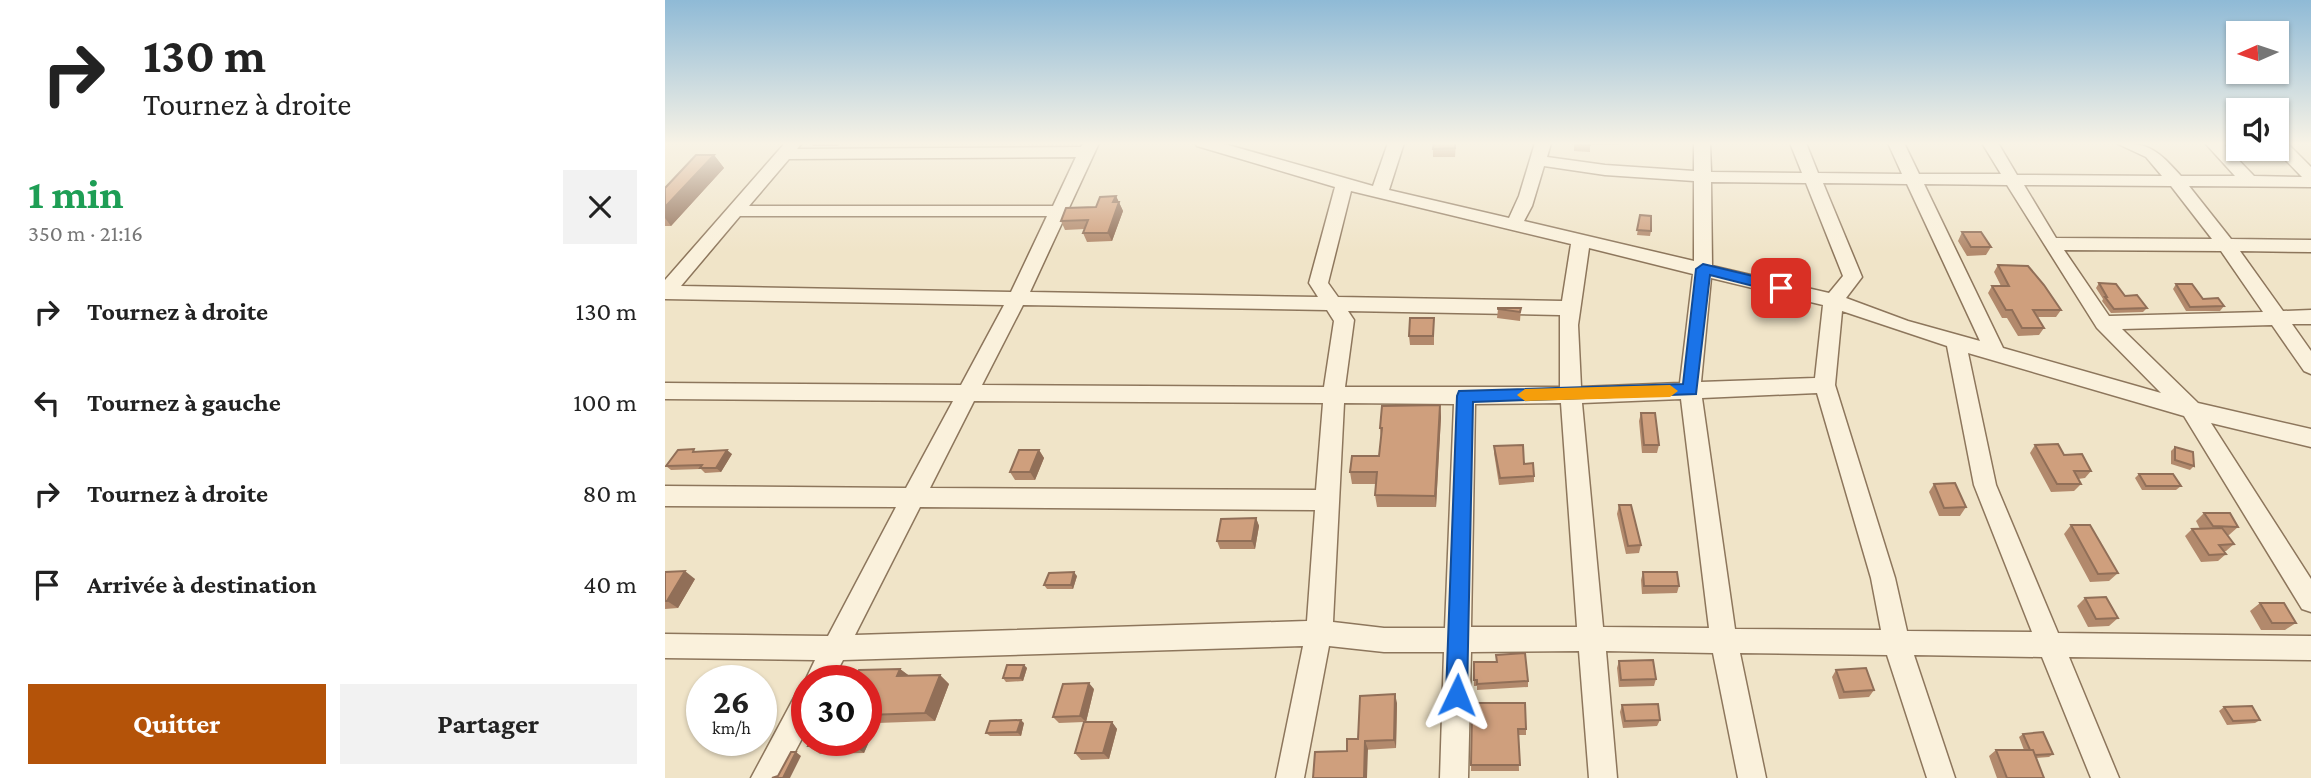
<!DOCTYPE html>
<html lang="fr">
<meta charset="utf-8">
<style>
body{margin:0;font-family:"Crimson Pro",serif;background:#f2f2f2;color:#222;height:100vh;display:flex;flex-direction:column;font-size:26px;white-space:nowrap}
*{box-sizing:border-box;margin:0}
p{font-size:23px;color:#767676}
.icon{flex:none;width:38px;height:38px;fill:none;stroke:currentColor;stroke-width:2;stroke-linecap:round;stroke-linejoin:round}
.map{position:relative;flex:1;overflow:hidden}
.sheet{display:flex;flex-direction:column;background:#fff;width:665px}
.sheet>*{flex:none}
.top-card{background:#fff;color:#222;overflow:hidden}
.needle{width:46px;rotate:267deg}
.buttons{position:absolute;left:1561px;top:21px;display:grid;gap:14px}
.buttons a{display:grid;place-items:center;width:63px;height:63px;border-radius:0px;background:#fff;box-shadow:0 2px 5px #0004;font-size:35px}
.speed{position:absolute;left:21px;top:665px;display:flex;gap:14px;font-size:35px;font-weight:700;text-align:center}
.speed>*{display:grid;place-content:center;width:91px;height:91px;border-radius:50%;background:#fff;box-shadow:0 2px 5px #0004;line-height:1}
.speed small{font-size:18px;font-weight:400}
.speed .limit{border:10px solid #d22;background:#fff;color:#111}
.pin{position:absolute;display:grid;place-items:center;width:60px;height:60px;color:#fff;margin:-30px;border-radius:14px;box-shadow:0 4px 10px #0006}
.me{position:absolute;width:77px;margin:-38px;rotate:2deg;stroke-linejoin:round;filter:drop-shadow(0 0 5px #0008)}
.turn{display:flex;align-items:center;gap:24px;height:147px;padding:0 28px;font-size:32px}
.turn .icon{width:91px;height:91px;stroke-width:2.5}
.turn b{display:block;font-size:49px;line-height:60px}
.round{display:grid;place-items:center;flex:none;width:74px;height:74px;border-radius:0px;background:#f2f2f2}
.overview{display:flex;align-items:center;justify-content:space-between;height:119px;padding:0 28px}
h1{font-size:42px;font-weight:700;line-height:52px;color:#1e9e55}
.button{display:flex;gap:14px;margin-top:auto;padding:14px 28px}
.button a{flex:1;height:80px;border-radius:0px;background:#b45309;color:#fff;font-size:28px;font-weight:700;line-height:80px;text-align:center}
.button a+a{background:#f2f2f2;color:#222}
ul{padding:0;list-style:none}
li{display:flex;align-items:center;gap:21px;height:91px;padding:0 28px}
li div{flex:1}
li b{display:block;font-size:26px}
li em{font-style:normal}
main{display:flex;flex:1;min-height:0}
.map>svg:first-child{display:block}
</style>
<main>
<section class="sheet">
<div class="top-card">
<div class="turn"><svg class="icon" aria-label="right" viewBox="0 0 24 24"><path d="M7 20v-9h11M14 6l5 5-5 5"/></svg><div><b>130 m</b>Tournez à droite</div></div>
</div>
<div class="overview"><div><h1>1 min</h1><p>350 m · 21:16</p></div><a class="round"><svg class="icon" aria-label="close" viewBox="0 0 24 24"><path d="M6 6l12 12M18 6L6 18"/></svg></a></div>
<ul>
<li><svg class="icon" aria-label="right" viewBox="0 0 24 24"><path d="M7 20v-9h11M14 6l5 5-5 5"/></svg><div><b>Tournez à droite</b></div><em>130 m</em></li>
<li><svg class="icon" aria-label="left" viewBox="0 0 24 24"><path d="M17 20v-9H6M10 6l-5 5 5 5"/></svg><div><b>Tournez à gauche</b></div><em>100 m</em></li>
<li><svg class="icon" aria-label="right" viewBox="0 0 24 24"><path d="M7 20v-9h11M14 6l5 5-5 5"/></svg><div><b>Tournez à droite</b></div><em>80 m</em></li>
<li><svg class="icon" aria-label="arrive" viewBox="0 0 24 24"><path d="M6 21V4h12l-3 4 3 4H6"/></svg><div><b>Arrivée à destination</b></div><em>40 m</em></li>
</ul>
<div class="button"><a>Quitter</a><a>Partager</a></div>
</section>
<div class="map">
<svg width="1646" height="778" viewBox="0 0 1646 778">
<rect width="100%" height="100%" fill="#f0e4c8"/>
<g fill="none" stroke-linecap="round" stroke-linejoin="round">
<g stroke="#8d765c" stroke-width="3">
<path id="minor" d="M 120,143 L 137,143 L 132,149 L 416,147 L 418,143 L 434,143 L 365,292 L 653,297 L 644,283 L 670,187 L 532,146 L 530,143 L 556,143 L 708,186 L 723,143 L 739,143 L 724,190 L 844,218 L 854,196 L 870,143 L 886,143 L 882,157 L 940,165 L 1029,171 L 1029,143 L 1045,143 L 1046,172 L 1137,173 L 1125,143 L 1141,143 L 1153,173 L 1237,174 L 1223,143 L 1239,143 L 1254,174 L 1336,174 L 1317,143 L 1333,143 L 1352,175 L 1497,176 L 1481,157 L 1451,143 C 1486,143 1493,151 1516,176 L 1570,176 L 1540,143 L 1557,143 L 1589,176 L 1637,177 L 1610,149 L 1612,143 L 1622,143 L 1646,167 L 1646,187 L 1524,186 L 1566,239 L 1646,240 L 1646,252 L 1575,251 L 1618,311 L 1646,310 L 1646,324 L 1627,324 L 1646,351 L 1646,374 L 1639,371 L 1607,325 L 1457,329 L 1533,403 L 1646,429 L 1646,447 L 1546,423 L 1646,579 L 1646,612 L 1637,609 L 1519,416 L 1303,353 L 1331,485 L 1393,633 L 1646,636 L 1646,660 L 1404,657 L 1454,778 L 1426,778 L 1377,657 L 1249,655 L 1290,778 L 1262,778 L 1222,655 L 1075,653 L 1101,778 L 1073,778 L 1048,653 L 941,651 L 952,778 L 924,778 L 914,651 L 806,652 L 803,778 L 775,778 L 779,652 L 719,652 L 664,646 L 639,778 L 611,778 L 638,646 L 178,660 L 167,681 L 142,681 L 142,686 L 140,681 L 150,660 L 0,658 L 0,634 L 163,636 L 231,507 L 0,506 L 0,486 L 241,488 L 288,401 L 0,399 L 0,383 L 296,385 L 339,305 L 0,299 L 0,280 ZM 411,157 L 388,206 L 84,206 L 124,159 ZM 879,166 L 940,175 L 1029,181 L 1029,261 L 859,221 L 867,206 ZM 1046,182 L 1141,183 L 1178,276 L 1164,293 L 1047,266 ZM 1158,183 L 1242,184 L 1315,341 L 1243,321 L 1181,298 L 1197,277 ZM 1259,184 L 1342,185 L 1432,328 L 1496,393 L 1338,348 ZM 1359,185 L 1506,186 L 1547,239 L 1391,238 ZM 686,191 L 906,244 L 897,301 L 673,297 L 663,283 ZM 75,216 L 382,216 L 346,292 L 16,286 ZM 924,248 L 1028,274 L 1015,383 L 916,387 L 913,325 ZM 1399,250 L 1556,251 L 1598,312 L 1444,316 ZM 1046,278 L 1158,305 L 1150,378 L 1036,382 ZM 358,305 L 662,310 L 669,321 L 659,387 L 317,385 ZM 683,311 L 895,315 L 895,387 L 680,387 L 689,320 ZM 1177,311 L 1282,346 L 1309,485 L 1367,632 L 1242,631 L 1230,578 L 1170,385 ZM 1152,393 L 1206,578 L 1216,630 L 1070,629 L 1037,398 ZM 1016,399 L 1044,628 L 938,627 L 917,403 ZM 309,401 L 658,403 L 651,490 L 265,488 ZM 679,403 L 789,404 L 780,628 L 719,628 L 668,622 ZM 896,403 L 912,627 L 806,627 L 810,404 ZM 255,507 L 650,510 L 642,621 L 190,635 Z
M 142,688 L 142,729 L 116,778 L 86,778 L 132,692 Z"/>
</g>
<use href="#minor" fill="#faf1dc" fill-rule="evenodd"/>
</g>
<path fill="#b2896c" d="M 146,143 L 175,143 L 173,146 L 148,146 Z
M 769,143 L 791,143 L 790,157 L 768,157 L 768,149 Z
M 909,143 L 956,143 L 956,145 L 925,145 L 925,152 L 909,151 Z
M 49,155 L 59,168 L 6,226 L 0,226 L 0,188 Z
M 451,196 L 458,211 L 447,241 L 422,242 L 418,233 L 420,229 L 400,230 L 396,221 L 431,207 Z
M 975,215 L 986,231 L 985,236 L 972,235 Z
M 1297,232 L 1326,247 L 1321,255 L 1302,256 L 1293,241 Z
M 1333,265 L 1396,310 L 1391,317 L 1373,317 L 1379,328 L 1374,335 L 1353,336 L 1342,318 L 1337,318 L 1323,293 L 1327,286 L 1336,286 L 1329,272 Z
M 1434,283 L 1460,296 L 1482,308 L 1478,312 L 1446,313 L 1437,301 L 1438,299 L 1431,288 Z
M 1511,284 L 1538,299 L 1559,306 L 1555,311 L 1521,311 L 1508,289 Z
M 856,308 L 855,321 L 832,318 L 833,309 Z
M 769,327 L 769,345 L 745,345 L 744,336 Z
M 775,405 L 776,417 L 771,507 L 712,507 L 710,495 L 711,484 L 687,484 L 685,472 L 714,456 L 716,438 L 715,428 Z
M 976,413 L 994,445 L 992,453 L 977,453 L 974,421 Z
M 1370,445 L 1399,455 L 1426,471 L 1420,478 L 1413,479 L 1416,484 L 1409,491 L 1386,492 L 1365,453 Z
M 829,446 L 859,464 L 869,476 L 869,482 L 834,485 L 829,453 Z
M 1510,447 L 1529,466 L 1525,470 L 1506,464 L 1506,451 Z
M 374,450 L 379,458 L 370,480 L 350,480 L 345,472 Z
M 32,451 L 67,454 L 56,472 L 40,473 L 36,469 L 6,470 L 1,466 Z
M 1474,474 L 1516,486 L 1511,490 L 1477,490 L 1470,478 Z
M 1269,484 L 1301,507 L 1295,516 L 1274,516 L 1264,492 Z
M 954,505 L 976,545 L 974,553 L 961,554 L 952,514 Z
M 1539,513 L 1573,527 L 1564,535 L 1562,535 L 1569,544 L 1561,551 L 1558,551 L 1561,554 L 1553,561 L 1536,562 L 1520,536 L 1527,529 L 1535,529 L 1531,521 Z
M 591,518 L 594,526 L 590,549 L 555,549 L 552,541 Z
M 1406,525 L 1453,573 L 1444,581 L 1425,582 L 1399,534 Z
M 0,572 L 30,579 L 13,608 L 0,609 Z
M 978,572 L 1014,586 L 1012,593 L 977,594 L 976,580 Z
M 412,576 L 408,589 L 382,589 L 379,585 Z
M 1420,598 L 1453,618 L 1444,626 L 1423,627 L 1412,606 Z
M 1595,603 L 1631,623 L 1620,630 L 1596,630 L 1585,611 Z
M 954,661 L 991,679 L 989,686 L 954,687 L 952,668 Z
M 809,662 L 863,681 L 863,687 L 812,690 L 812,686 L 809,686 Z
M 359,665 L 362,668 L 358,681 L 341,682 L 338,678 Z
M 235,669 L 244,676 L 275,675 L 284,684 L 270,721 L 212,723 L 199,753 L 155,754 L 143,746 L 201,740 L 201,681 Z
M 1171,670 L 1209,690 L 1204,697 L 1174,699 L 1167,677 Z
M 429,689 L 421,722 L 447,722 L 452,729 L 444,759 L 416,760 L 410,753 L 419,722 L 394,723 L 388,717 Z
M 732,703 L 731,748 L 682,751 L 693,739 Z
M 957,705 L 995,720 L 992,726 L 958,728 L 955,712 Z
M 1559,707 L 1595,720 L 1590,723 L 1562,725 L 1554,711 Z
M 807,714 L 861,729 L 861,735 L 853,735 L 854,771 L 806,771 Z
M 359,723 L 356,736 L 325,736 L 321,733 Z
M 1358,734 L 1388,754 L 1384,757 L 1371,758 L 1379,778 L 1332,778 L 1324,756 L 1331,750 L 1359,750 L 1354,737 Z"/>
<path fill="#916f58" d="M 49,155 L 59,168 L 6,226 L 0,218 L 0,207 Z
M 451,196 L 458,211 L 447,241 L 443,233 Z
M 775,405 L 776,417 L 771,507 L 770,496 Z
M 62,450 L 67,454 L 56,472 L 51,468 Z
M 374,450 L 379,458 L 370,480 L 365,472 Z
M 591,518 L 594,526 L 590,549 L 587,541 Z
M 20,571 L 30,579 L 13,608 L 2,601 Z
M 409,572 L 412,576 L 408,589 L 406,585 Z
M 359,665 L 362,668 L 358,681 L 355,678 Z
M 235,669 L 246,677 L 232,676 Z
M 275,675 L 284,684 L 270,721 L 260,713 Z
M 424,683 L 429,689 L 421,722 L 415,716 Z
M 730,694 L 732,703 L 731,748 L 729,740 Z
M 201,715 L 212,723 L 199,753 L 188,745 L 190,740 L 201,740 Z
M 356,720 L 359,723 L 356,736 L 352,732 Z
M 447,722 L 452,729 L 444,759 L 438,753 Z
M 700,741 L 703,749 L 702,778 L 699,778 Z
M 131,752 L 136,756 L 125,778 L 118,778 Z"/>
<path fill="#cf9f7d" stroke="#916f58" stroke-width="2" d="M 769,143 L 790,143 L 790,148 L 768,149 Z
M 910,143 L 925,143 L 925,145 L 910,144 Z
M 31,155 L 49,155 L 0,207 L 0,188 Z
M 451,196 L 448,202 L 454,202 L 443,233 L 418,233 L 423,220 L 396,221 L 401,208 L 431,207 L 435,197 Z
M 975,215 L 986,216 L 986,231 L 972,230 Z
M 1297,232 L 1316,232 L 1326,247 L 1306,247 Z
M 1333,265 L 1363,266 L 1379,285 L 1396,310 L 1368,310 L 1379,328 L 1357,328 L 1347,310 L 1341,310 L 1327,286 L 1344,286 Z
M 1434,283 L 1451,284 L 1460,296 L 1472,295 L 1482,308 L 1449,309 L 1440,297 L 1442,297 Z
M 1511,284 L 1527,284 L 1538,299 L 1553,298 L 1559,306 L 1525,307 Z
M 833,308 L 856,308 L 855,312 L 833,309 Z
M 745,318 L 769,318 L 768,336 L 744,336 Z
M 775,405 L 770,496 L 710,495 L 712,472 L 685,472 L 687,456 L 714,456 L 717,428 L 715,428 L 717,406 Z
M 976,413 L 990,413 L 994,445 L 979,445 Z
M 1393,444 L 1399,455 L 1417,454 L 1426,471 L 1409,471 L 1416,484 L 1392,484 L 1370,445 Z
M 858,445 L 859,464 L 868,463 L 869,476 L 835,478 L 829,446 Z
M 1510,447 L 1528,452 L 1529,466 L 1510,460 Z
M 29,449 L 28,452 L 62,450 L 51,468 L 35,468 L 37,465 L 1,466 L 13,450 Z
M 354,450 L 374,450 L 365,472 L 345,472 Z
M 1474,474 L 1508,474 L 1516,486 L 1481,486 Z
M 1290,483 L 1301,507 L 1279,508 L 1269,484 Z
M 954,505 L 966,505 L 976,545 L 963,546 Z
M 1539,513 L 1565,513 L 1573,527 L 1548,526 Z
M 591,518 L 587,541 L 552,541 L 556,519 Z
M 1406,525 L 1425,525 L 1453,573 L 1433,574 Z
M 1557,528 L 1569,544 L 1554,545 L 1561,554 L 1544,555 L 1527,529 Z
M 20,571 L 2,601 L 0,601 L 0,572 Z
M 409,572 L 406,585 L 379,585 L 384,573 Z
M 978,572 L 1012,572 L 1014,586 L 979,586 Z
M 1441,597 L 1453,618 L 1431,619 L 1420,598 Z
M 1595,603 L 1619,603 L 1631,623 L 1607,623 Z
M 860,653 L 863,681 L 812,684 L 812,680 L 809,680 L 809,662 L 832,662 L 831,655 Z
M 988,660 L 991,679 L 956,680 L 954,661 Z
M 342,665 L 359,665 L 355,678 L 338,678 Z
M 1201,668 L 1209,690 L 1179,692 L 1171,670 Z
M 235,669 L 232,676 L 275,675 L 260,713 L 201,715 L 201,681 L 189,681 L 194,670 Z
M 424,683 L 415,716 L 388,717 L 398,684 Z
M 730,694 L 729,740 L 700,741 L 699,778 L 648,778 L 650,752 L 682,751 L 682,739 L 693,739 L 695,696 Z
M 813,703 L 860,703 L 861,729 L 853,729 L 855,765 L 806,765 L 807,714 L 813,713 Z
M 993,704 L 995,720 L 960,721 L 957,705 Z
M 1587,706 L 1595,720 L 1568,721 L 1559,707 Z
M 356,720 L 352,732 L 321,733 L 325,721 Z
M 419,722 L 447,722 L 438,753 L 410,753 Z
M 1378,732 L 1388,754 L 1370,755 L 1368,750 L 1365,750 L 1358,734 Z
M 146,740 L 190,740 L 188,745 L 143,746 Z
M 1331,750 L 1368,750 L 1379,778 L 1342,778 Z
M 126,752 L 131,752 L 118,778 L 107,778 L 113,776 Z"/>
<linearGradient id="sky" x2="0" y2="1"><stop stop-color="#8fbad6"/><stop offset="0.57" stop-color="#f8f3e6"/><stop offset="1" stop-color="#f8f3e6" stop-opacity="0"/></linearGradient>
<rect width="1646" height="252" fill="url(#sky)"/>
<path fill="#1a73e8" stroke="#114b97" stroke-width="2" d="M 1038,264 L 1121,284 L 1123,288 L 1116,293 L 1045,275 L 1031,394 L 808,402 L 802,695 L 799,703 L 792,706 L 784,703 L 781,695 L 792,396 L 794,391 L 1018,384 L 1031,269 Z"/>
<path fill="#f59e0b" d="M 1005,385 L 1013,391 L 1005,397 L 860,401 L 852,395 L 860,389 Z"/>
</svg>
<div class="buttons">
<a><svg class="needle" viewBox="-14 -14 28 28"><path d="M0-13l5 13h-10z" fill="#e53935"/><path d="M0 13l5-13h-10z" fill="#767676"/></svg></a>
<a><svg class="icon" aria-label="sound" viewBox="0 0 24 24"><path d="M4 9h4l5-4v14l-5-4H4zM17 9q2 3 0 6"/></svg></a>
</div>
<div class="speed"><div>26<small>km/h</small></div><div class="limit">30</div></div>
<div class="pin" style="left:1116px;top:288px;background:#d93025"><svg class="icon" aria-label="arrive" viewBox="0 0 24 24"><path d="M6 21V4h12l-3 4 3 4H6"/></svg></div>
<svg class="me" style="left:792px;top:695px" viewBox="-20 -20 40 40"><path d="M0-17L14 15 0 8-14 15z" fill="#1a73e8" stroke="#fff" stroke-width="4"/></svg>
</div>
</main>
